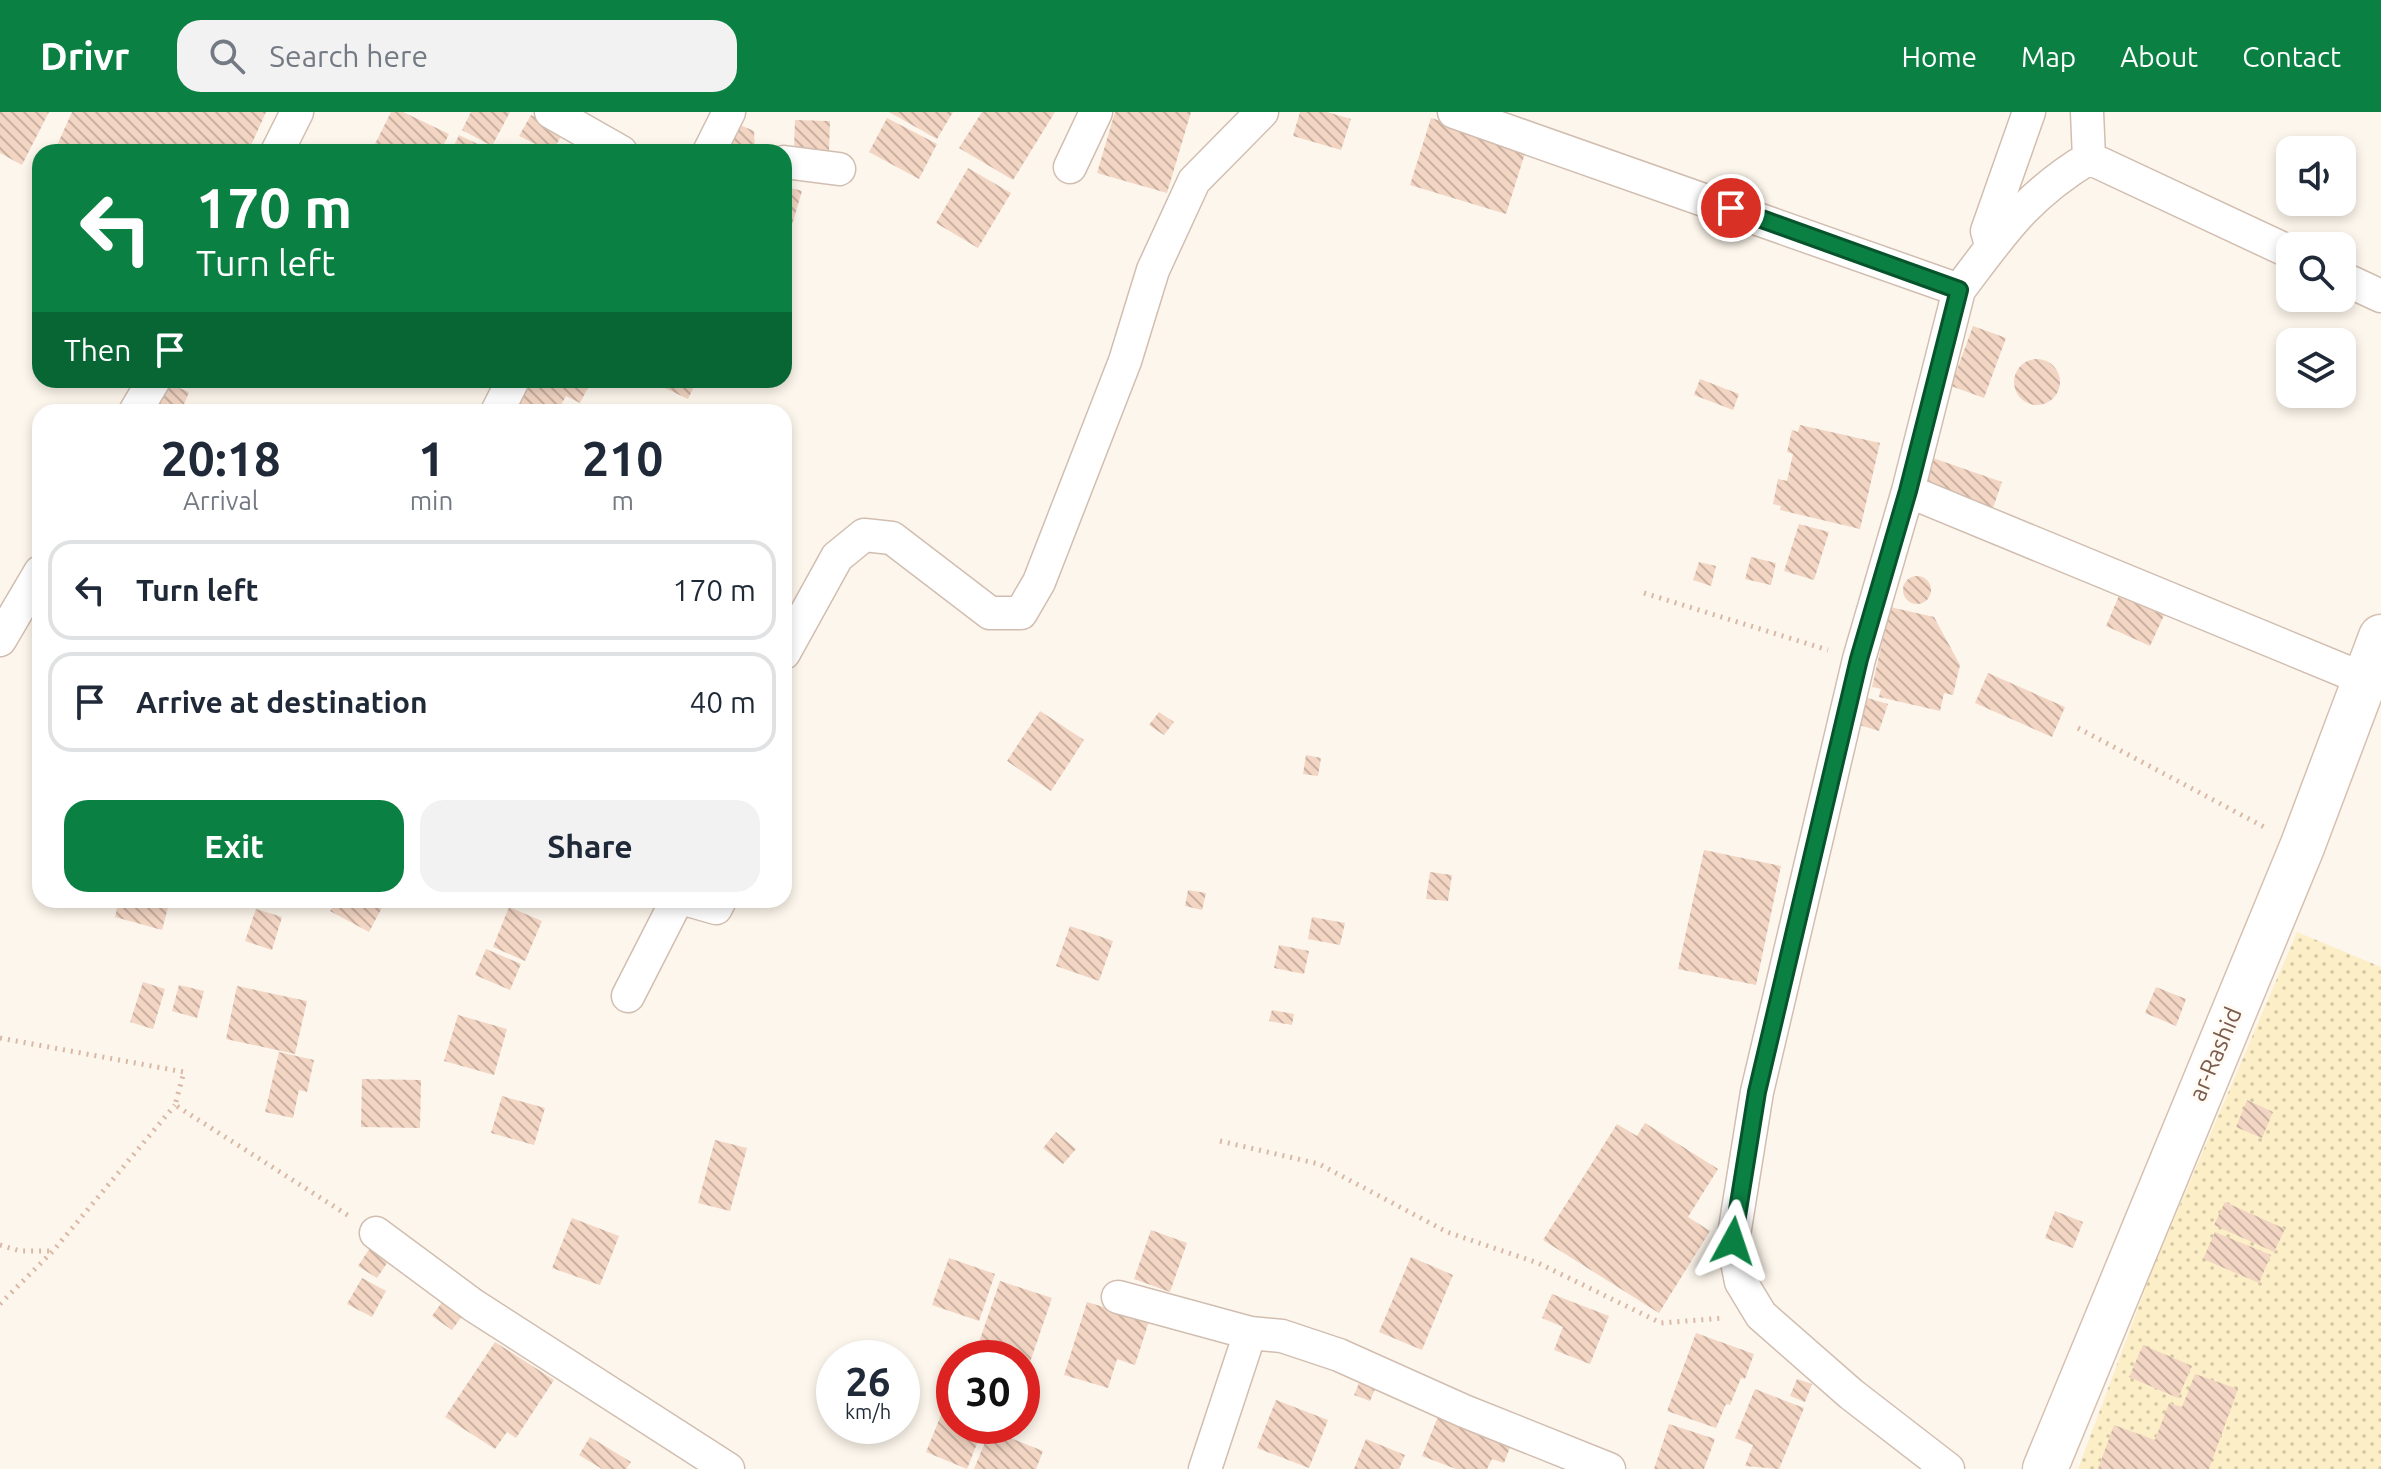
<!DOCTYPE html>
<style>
body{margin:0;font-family:Ubuntu,sans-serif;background:#f2f2f3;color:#1f2937;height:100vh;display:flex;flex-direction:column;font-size:30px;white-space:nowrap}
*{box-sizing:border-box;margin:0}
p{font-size:26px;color:#747a83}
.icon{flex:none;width:44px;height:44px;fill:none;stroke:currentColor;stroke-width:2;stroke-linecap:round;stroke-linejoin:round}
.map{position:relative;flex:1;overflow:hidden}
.panel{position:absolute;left:32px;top:292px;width:760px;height:504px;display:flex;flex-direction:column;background:#fff;border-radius:24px;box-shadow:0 4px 12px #0003}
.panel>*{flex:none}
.hud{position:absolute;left:32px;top:32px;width:760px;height:244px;border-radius:24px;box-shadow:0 4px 12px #0003;background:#0b8043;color:#fff;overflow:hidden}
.tools{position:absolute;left:2276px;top:24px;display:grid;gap:16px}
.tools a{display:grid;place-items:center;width:80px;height:80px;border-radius:16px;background:#fff;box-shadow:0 4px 12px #0003;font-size:40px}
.speed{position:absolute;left:816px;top:1228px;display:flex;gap:16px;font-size:40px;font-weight:700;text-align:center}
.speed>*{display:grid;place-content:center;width:104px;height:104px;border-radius:50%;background:#fff;box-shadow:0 4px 12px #0003;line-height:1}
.speed small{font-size:20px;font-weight:400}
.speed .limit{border:12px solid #d22;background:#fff;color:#111}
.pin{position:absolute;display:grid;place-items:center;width:68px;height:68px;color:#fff;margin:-34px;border:4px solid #fff;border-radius:50%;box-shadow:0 2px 8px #0007}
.me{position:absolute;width:88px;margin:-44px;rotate:5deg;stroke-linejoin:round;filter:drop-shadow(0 0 6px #0008)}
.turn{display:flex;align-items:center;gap:28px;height:168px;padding:0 32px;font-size:36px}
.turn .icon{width:104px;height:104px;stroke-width:2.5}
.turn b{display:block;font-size:56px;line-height:68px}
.then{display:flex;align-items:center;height:76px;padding:0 32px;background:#0003;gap:16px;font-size:30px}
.eta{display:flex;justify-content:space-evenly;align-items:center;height:136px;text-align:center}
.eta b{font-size:48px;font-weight:700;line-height:56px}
.button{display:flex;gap:16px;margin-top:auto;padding:16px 32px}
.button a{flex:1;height:92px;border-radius:24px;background:#0b8043;color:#fff;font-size:32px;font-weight:700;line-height:92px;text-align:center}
.button a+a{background:#f2f2f3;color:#1f2937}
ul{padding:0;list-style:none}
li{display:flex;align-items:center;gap:24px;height:100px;margin:0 16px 12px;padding:0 16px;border:4px solid #e0e1e3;border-radius:24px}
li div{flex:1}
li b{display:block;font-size:30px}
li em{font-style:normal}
header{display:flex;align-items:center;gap:48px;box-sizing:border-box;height:112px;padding:0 40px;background:#0b8043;color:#fff}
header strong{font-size:38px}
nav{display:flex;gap:44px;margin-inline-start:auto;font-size:28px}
.search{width:560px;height:72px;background:#f2f2f3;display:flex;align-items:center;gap:20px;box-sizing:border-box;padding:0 28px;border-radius:24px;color:#747a83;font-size:30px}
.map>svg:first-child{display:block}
</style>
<header>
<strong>Drivr</strong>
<div class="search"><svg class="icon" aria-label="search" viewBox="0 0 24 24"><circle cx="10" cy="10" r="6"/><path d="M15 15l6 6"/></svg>Search here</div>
<nav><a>Home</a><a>Map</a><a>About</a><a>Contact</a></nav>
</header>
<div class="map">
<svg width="2381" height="1357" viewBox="0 0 2381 1357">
<defs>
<pattern id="sand-dots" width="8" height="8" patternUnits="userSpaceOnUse" patternTransform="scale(2)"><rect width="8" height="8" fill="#fcefc7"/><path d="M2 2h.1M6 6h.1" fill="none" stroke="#d1c5a4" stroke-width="1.8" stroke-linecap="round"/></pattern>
<pattern id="building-back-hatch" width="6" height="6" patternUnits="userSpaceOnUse" patternTransform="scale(2)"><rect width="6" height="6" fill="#f3d5c3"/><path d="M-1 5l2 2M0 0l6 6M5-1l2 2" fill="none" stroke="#cab0a1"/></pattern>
</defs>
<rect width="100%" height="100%" fill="#fdf6ec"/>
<path fill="url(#sand-dots)" d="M 2297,820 L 2381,855 L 2381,1357 L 2078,1357 L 2153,1156 Z"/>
<path fill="url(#building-back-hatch)" d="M 0,0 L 49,0 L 22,53 L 0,41 Z
M 72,0 L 266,0 L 248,40 L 54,40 Z
M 391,0 L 403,0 L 449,22 L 440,40 L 386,40 L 374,34 Z
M 471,0 L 510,0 L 492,34 L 462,18 Z
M 889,0 L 953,0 L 937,27 Z
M 982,0 L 1055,0 L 1013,68 L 959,36 Z
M 1115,0 L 1191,0 L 1167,81 L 1097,61 Z
M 1300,0 L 1327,0 L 1351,7 L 1341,38 L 1293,24 Z
M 531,3 L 563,21 L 552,40 L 519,24 Z
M 887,6 L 937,32 L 919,67 L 869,40 Z
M 1431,6 L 1527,35 L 1506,102 L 1410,73 Z
M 795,8 L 830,9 L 829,40 L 794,39 Z
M 740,13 L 754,19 L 755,39 L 729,34 Z
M 459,23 L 494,40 L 451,40 Z
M 968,56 L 1011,81 L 978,136 L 936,111 Z
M 784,74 L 802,79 L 786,133 L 784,132 Z
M 1973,214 L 2006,226 L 1984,286 L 1951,274 Z
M2014 270a23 23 0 1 1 46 0a23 23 0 1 1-46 0Z
M 1700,267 L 1739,282 L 1733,298 L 1694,283 Z
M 524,268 L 592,268 L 580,291 L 566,284 L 557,300 L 519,300 L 522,294 L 513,290 Z
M 669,268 L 697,268 L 688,287 L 665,276 Z
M 164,270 L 189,280 L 181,300 L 167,300 L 153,294 Z
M 1800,313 L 1880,331 L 1860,417 L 1780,398 L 1781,394 L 1773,392 L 1778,367 L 1787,369 L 1793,342 L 1787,340 L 1792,318 L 1798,320 Z
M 1933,346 L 2002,370 L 1992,399 L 1923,375 Z
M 1799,412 L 1829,420 L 1814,468 L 1784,459 Z
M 1751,445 L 1776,451 L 1771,473 L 1745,467 Z
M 1699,450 L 1716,454 L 1711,474 L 1693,468 Z
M1903 478a14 14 0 1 1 28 0a14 14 0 1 1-28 0Z
M 2121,479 L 2166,499 L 2150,534 L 2106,514 Z
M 1890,495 L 1934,505 L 1960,553 L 1953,583 L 1944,581 L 1940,599 L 1879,585 L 1881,577 L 1872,575 Z
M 1988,561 L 2065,595 L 2052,625 L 1975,591 Z
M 1864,585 L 1888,592 L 1879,619 L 1856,612 Z
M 1040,599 L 1084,628 L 1051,679 L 1007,649 Z
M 1159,600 L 1174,610 L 1164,623 L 1149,613 Z
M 1306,643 L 1321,646 L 1318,664 L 1303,662 Z
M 1704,738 L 1781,754 L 1756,873 L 1678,857 Z
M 1430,760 L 1452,763 L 1448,789 L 1426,787 Z
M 1188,778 L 1206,781 L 1202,798 L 1185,794 Z
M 119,788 L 170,788 L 162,818 L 115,805 Z
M 337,788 L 386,788 L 369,820 L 330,799 Z
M 509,795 L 542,809 L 525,849 L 493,835 Z
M 256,797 L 282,805 L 272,838 L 245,829 Z
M 1312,805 L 1345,811 L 1340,833 L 1308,827 Z
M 1070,814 L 1113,829 L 1099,869 L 1056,854 Z
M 1279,833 L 1309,839 L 1304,862 L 1274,856 Z
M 486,837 L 521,852 L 510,878 L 475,863 Z
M 143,870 L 165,877 L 153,917 L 130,910 Z
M 179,873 L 204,879 L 197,906 L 172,899 Z
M 237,874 L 307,889 L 295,942 L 226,927 Z
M 2156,875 L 2186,887 L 2176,914 L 2145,901 Z
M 1272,898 L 1294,902 L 1292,913 L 1269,909 Z
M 458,903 L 507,917 L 494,963 L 444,949 Z
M 279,940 L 314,948 L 307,980 L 299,978 L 293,1006 L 265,1000 Z
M 362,967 L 421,968 L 420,1016 L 361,1015 Z
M 502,984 L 545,996 L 534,1033 L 491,1021 Z
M 2247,988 L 2273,1000 L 2262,1026 L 2236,1015 Z
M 1645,1011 L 1718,1057 L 1688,1105 L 1710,1119 L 1659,1201 L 1543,1128 L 1617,1012 L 1637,1024 Z
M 1056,1020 L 1076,1037 L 1063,1052 L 1043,1036 Z
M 715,1028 L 747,1036 L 730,1099 L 698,1091 Z
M 2225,1090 L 2285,1117 L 2274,1140 L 2214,1113 Z
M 2055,1099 L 2083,1110 L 2073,1136 L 2045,1126 Z
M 572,1106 L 619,1124 L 600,1173 L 552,1156 Z
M 1151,1118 L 1187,1131 L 1170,1180 L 1134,1167 Z
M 2215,1120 L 2271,1143 L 2259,1171 L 2203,1147 Z
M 370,1136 L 389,1148 L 377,1166 L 358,1154 Z
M 1411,1145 L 1453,1163 L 1422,1238 L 1379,1220 Z
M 949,1146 L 995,1162 L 979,1209 L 932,1193 Z
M 362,1166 L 386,1179 L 372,1205 L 347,1192 Z
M 1000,1169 L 1052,1186 L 1028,1256 L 1022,1254 L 1022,1246 L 998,1246 L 976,1239 Z
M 1552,1182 L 1609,1204 L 1590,1252 L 1554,1238 L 1563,1215 L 1542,1206 Z
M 445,1186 L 465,1200 L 452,1218 L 432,1204 Z
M 1087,1190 L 1149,1209 L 1135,1253 L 1117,1247 L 1108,1276 L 1064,1263 Z
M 1696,1221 L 1754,1242 L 1745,1267 L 1741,1266 L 1730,1293 L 1726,1292 L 1716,1316 L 1667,1299 Z
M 495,1230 L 554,1268 L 516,1326 L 507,1320 L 495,1337 L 445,1305 Z
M 2143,1233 L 2192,1254 L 2178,1286 L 2129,1265 Z
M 2195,1262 L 2238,1277 L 2209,1357 L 2098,1357 L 2114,1313 L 2155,1328 L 2169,1291 L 2182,1295 Z
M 1362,1264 L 1378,1270 L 1370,1289 L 1354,1283 Z
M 1797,1267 L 1812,1272 L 1805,1290 L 1790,1284 Z
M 954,1271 L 954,1314 L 984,1314 L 967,1357 L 926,1340 Z
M 1755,1277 L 1804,1296 L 1779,1357 L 1745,1354 L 1753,1333 L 1735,1326 Z
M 1276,1288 L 1328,1308 L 1309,1356 L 1257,1336 Z
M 1439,1302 L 1512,1330 L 1504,1351 L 1492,1347 L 1487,1357 L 1456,1357 L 1422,1344 Z
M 1669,1312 L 1715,1327 L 1704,1357 L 1654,1357 Z
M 990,1318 L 1043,1339 L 1036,1357 L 974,1357 Z
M 590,1325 L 631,1350 L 626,1357 L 602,1357 L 579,1343 Z
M 1366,1327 L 1405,1343 L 1399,1357 L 1354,1357 Z"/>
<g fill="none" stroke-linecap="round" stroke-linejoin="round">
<g stroke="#d1beb0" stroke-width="35">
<path id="street" d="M 551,0 L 621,40
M 1454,0 L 1959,178 L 1908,379 L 2364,567
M 2087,0 L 2089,46 L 2290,140
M 277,40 L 297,0
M 709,40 L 729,0
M 784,50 L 839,57
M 1070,55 L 1096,0
M 1991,133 L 1987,119 L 2029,0
M 2342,166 L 2381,184
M 1959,178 C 2003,120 2025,85 2089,46
M 135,300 L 154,268
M 497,300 L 513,268
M 1908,379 L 1859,547 L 1757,980 L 1733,1129 L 1741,1170 L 1761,1203 L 1851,1282 L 1948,1357
M 0,528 L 40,460
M 784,541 L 837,445 L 864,423 L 892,426 L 990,501 L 1021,501 L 1039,470 L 1125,249 L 1153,158 L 1194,69 L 1262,0
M 688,788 L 716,796 L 720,788
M 628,884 L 677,788
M 376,1121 L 473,1193 L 728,1357
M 1118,1185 L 1250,1221 L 1282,1224 L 1339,1243 L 1464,1299 L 1609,1357
M 1205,1357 L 1250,1221"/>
</g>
<g stroke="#d6c0b0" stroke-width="47">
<path id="secondary" d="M 2045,1357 L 2302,735 L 2381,525"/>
</g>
<path stroke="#d9b8a5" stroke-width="5" stroke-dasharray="2 6" stroke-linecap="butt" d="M 1644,481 L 1828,538
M 2078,616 L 2266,716
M 0,926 L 184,960 L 175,993 L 349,1104
M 1220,1029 L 1319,1052 L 1447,1120 L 1538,1151 L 1661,1211 L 1724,1206
M 0,1133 L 20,1139 L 53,1139
M 0,1192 L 53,1139 L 175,993"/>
<use href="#street" stroke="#fff" stroke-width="32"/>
<use href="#secondary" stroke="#fff" stroke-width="44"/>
</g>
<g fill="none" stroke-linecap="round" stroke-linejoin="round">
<g stroke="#07532c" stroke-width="20">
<path id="route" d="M 1731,96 L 1959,178 L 1908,379 L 1859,547 L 1757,980 L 1733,1129"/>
</g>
<use href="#route" stroke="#0b8043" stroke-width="14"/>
</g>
<g text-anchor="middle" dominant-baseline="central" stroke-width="6" stroke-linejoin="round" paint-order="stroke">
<g font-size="24" fill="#7a5c4d" stroke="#fffaf3">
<text transform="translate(2215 942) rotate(-67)">ar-Rashid</text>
</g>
</g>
</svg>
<div class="tools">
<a><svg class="icon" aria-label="sound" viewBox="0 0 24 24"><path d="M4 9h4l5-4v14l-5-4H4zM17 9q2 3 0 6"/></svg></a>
<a><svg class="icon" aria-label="search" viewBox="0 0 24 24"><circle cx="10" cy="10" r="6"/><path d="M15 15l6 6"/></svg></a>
<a><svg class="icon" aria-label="layers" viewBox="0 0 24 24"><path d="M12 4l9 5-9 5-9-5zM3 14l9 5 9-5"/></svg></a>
</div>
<div class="speed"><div>26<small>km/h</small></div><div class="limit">30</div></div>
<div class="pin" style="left:1731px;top:96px;background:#d93025"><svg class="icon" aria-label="arrive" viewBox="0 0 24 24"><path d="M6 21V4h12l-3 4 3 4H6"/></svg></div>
<svg class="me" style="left:1733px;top:1129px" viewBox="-20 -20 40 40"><path d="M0-17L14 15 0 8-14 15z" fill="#0b8043" stroke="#fff" stroke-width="4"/></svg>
<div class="hud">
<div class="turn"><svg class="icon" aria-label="left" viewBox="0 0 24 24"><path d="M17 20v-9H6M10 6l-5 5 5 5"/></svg><div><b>170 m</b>Turn left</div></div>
<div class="then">Then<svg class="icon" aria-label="arrive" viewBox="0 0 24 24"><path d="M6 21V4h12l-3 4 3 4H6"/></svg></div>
</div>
<section class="panel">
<div class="eta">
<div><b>20:18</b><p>Arrival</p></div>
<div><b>1</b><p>min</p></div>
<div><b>210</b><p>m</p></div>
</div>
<ul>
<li><svg class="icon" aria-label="left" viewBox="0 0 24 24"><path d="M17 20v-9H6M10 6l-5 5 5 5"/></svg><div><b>Turn left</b></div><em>170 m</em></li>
<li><svg class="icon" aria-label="arrive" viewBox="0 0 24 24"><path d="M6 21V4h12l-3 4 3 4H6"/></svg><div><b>Arrive at destination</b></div><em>40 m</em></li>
</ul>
<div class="button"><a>Exit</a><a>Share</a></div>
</section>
</div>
